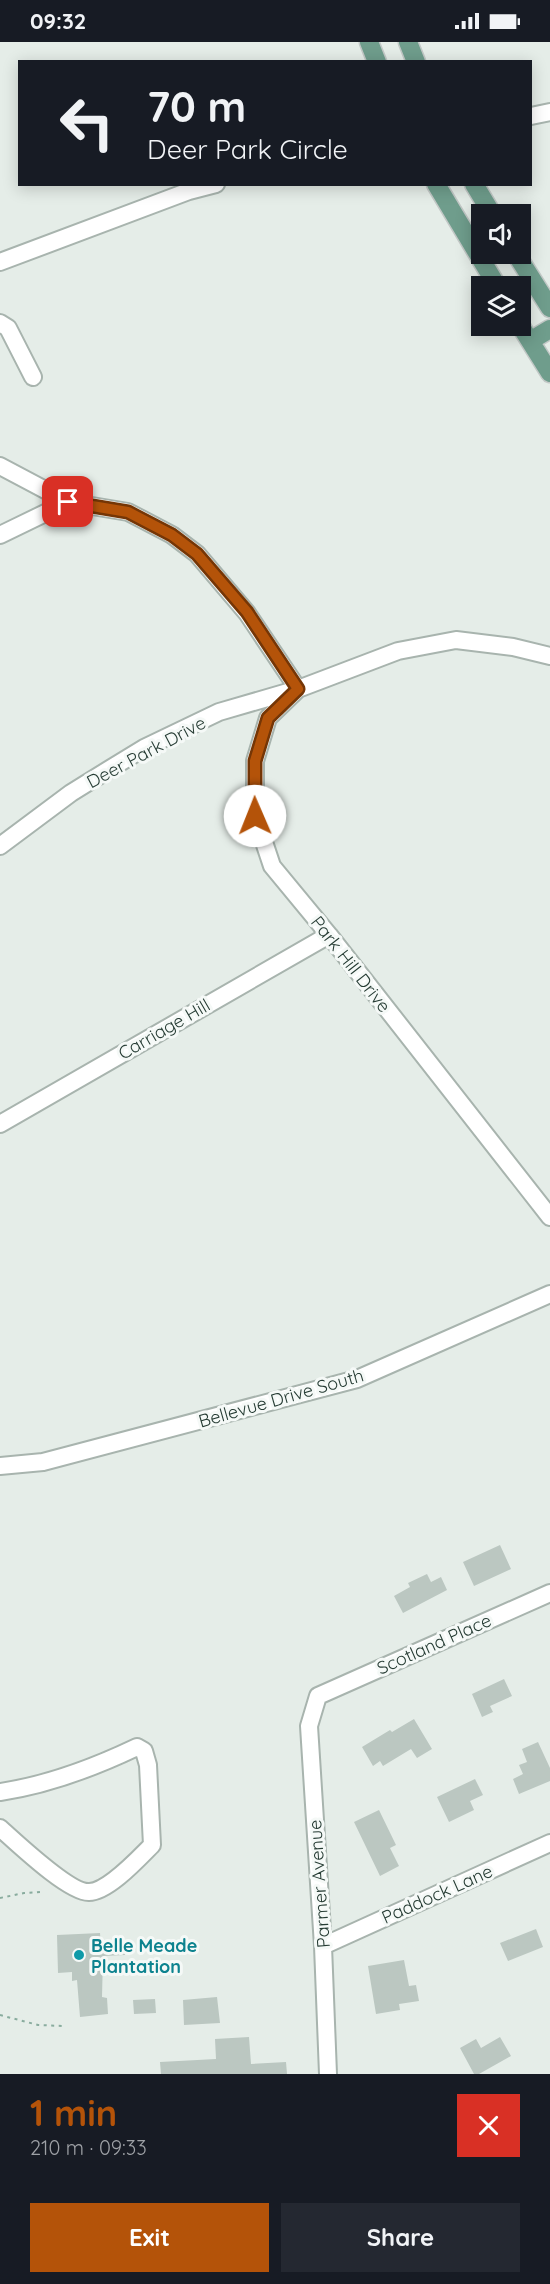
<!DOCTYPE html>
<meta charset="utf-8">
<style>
body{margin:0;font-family:Quicksand,sans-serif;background:#242831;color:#f1f3f6;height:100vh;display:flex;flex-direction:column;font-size:22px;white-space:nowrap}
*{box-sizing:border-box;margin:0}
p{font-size:20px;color:#9ea1a6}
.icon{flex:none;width:33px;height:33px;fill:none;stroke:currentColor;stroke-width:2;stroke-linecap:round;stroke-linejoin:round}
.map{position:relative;height:2032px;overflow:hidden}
.sheet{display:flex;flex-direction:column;background:#171b24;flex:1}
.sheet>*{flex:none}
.hud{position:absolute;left:18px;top:18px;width:514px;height:126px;border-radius:0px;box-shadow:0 3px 15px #0003;background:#171b24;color:#f1f3f6;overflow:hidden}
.fabs{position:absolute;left:471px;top:162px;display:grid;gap:12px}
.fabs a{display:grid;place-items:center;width:60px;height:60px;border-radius:0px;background:#171b24;box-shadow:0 3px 15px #0003;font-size:30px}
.pin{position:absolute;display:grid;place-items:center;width:51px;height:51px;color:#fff;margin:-26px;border-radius:12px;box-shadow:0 3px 9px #0006}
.me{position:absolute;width:66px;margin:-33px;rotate:359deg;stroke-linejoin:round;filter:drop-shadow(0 0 4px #0008)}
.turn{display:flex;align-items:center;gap:21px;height:126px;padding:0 30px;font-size:27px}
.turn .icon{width:78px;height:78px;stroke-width:2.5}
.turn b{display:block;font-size:42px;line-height:51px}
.round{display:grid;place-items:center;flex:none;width:63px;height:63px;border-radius:0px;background:#242831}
.head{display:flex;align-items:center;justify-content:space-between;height:102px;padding:0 30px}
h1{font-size:36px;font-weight:800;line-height:45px;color:#b45309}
.action{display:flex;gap:12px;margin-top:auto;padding:12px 30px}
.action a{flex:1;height:69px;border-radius:0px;background:#b45309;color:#fff;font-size:24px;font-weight:800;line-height:69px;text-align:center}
.action a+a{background:#242831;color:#f1f3f6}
.status{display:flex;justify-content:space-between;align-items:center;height:42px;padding:0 30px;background:#171b24;direction:ltr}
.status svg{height:16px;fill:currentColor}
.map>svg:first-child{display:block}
</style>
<div class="status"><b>09:32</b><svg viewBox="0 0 49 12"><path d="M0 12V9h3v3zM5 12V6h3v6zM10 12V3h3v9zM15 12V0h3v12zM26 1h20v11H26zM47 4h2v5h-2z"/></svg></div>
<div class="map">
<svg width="550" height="2032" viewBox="0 0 550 2032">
<rect width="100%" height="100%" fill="#e5ede8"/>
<path fill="#bbc7c1" d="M 500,1503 L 511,1527 L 474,1544 L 463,1520 Z
M 427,1532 L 431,1540 L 441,1535 L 447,1548 L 403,1571 L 394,1554 L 410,1545 L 408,1541 Z
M 504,1637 L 512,1654 L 490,1664 L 493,1670 L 482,1675 L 472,1652 Z
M 414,1677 L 432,1707 L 417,1716 L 411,1707 L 383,1724 L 380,1719 L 373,1724 L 362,1705 L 390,1688 L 392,1690 Z
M 538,1700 L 550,1726 L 550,1739 L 519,1752 L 513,1737 L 523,1732 L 519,1723 L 527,1720 L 522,1707 Z
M 475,1737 L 483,1753 L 470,1759 L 474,1768 L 449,1780 L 437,1755 Z
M 379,1768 L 396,1803 L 390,1806 L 399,1824 L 380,1834 L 354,1780 Z
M 536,1887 L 543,1905 L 508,1919 L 500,1901 Z
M 100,1891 L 101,1904 L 125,1904 L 125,1913 L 103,1914 L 102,1955 L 107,1956 L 108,1972 L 80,1975 L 77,1938 L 72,1939 L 72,1930 L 58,1931 L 57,1893 Z
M 404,1918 L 409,1944 L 416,1943 L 419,1959 L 399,1962 L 400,1968 L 376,1972 L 368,1924 Z
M 217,1955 L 220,1981 L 184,1983 L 183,1958 Z
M 155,1957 L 156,1971 L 134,1972 L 133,1958 Z
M 249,1995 L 251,2022 L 286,2020 L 287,2032 L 161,2032 L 160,2020 L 216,2017 L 215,1997 Z
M 500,1995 L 511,2014 L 479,2032 L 474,2032 L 460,2006 L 476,1997 L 481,2006 Z"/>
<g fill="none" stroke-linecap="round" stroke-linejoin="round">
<g stroke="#a8b4ae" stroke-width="20">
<path id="minor" d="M 531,74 L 550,70
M 0,220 L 189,149 L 216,142
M 0,281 L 8,286 L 33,335
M 0,424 L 68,460
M 0,493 L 68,460 L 128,470 L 172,493 L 197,512 L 247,571 L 298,647 L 268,676 L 255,719 L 255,773 L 272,824 L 329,893 L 550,1175
M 0,804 L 71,751 L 108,728 L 144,706 L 219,670 L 298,647 L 398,609 L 456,598 L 513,605 L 550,614
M 0,1082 L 329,893
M 0,1424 L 43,1420 L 357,1337 L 550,1252
M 0,1750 C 48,1743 93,1726 137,1705 L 144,1709 L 148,1723 L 152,1803 C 139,1816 108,1850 89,1850 C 69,1851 16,1800 0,1786
M 323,1904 L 550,1801
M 328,2032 L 323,1904 L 309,1684 L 318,1654 L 550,1551"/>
</g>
<g stroke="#c2c8c6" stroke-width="21">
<path id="major" d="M 369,0 L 377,20
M 408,0 L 416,20
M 436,142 L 497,244
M 474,142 L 492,172
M 516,212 L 550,266
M 520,283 L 550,331
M 530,299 L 550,287"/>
</g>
<path stroke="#89ac9e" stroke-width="2" stroke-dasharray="3 4.5" stroke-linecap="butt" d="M 0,1856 L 24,1851 L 40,1850
M 0,1973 L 38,1983 L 63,1984"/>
<use href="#minor" stroke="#fff" stroke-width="16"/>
<use href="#major" stroke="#6f9d8c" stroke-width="18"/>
</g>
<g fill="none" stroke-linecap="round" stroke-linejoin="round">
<g stroke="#753606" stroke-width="15">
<path id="route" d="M 68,460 L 128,470 L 172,493 L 197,512 L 247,570 L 298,647 L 268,676 L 255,719 L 255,774"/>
</g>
<use href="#route" stroke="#b45309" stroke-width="10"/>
</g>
<circle fill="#0f9aa8" stroke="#f5f9f7" stroke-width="2" cx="79" cy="1913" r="6"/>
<g text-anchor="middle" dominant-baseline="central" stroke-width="6" stroke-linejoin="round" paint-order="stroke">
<g font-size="18" fill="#263c34" stroke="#f5f9f7">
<text transform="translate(146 710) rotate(-28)">Deer Park Drive</text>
<text transform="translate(351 922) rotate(52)">Park Hill Drive</text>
<text transform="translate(164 987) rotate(-30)">Carriage Hill</text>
<text transform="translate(281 1356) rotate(-16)">Bellevue Drive South</text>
<text transform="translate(434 1602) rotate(-24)">Scotland Place</text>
<text transform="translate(319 1842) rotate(-94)">Parmer Avenue</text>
<text transform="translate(437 1852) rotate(-24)">Paddock Lane</text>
</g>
<g font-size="18" font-weight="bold" fill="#0d838f" stroke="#f5f9f7" text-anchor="start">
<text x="91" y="1903">Belle Meade<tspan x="91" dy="21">Plantation</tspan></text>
</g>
</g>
</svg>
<div class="fabs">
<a><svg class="icon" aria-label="sound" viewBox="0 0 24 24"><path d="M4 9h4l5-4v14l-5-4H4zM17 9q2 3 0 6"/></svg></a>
<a><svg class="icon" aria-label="layers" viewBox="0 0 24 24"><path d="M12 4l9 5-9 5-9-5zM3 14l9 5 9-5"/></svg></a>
</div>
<div class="pin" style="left:68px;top:460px;background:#d93025"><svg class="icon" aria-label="arrive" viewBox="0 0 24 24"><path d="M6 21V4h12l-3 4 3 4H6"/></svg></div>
<svg class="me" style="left:255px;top:774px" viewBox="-20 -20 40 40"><circle r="19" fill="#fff"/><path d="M0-13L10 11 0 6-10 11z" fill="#b45309"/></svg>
<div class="hud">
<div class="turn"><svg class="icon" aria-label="left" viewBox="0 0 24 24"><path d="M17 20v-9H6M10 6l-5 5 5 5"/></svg><div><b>70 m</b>Deer Park Circle</div></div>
</div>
</div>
<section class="sheet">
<div class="head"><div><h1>1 min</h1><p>210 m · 09:33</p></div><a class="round" style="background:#d93025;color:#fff"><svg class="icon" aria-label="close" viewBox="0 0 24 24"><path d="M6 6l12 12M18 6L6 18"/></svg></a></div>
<div class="action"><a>Exit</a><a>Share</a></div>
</section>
